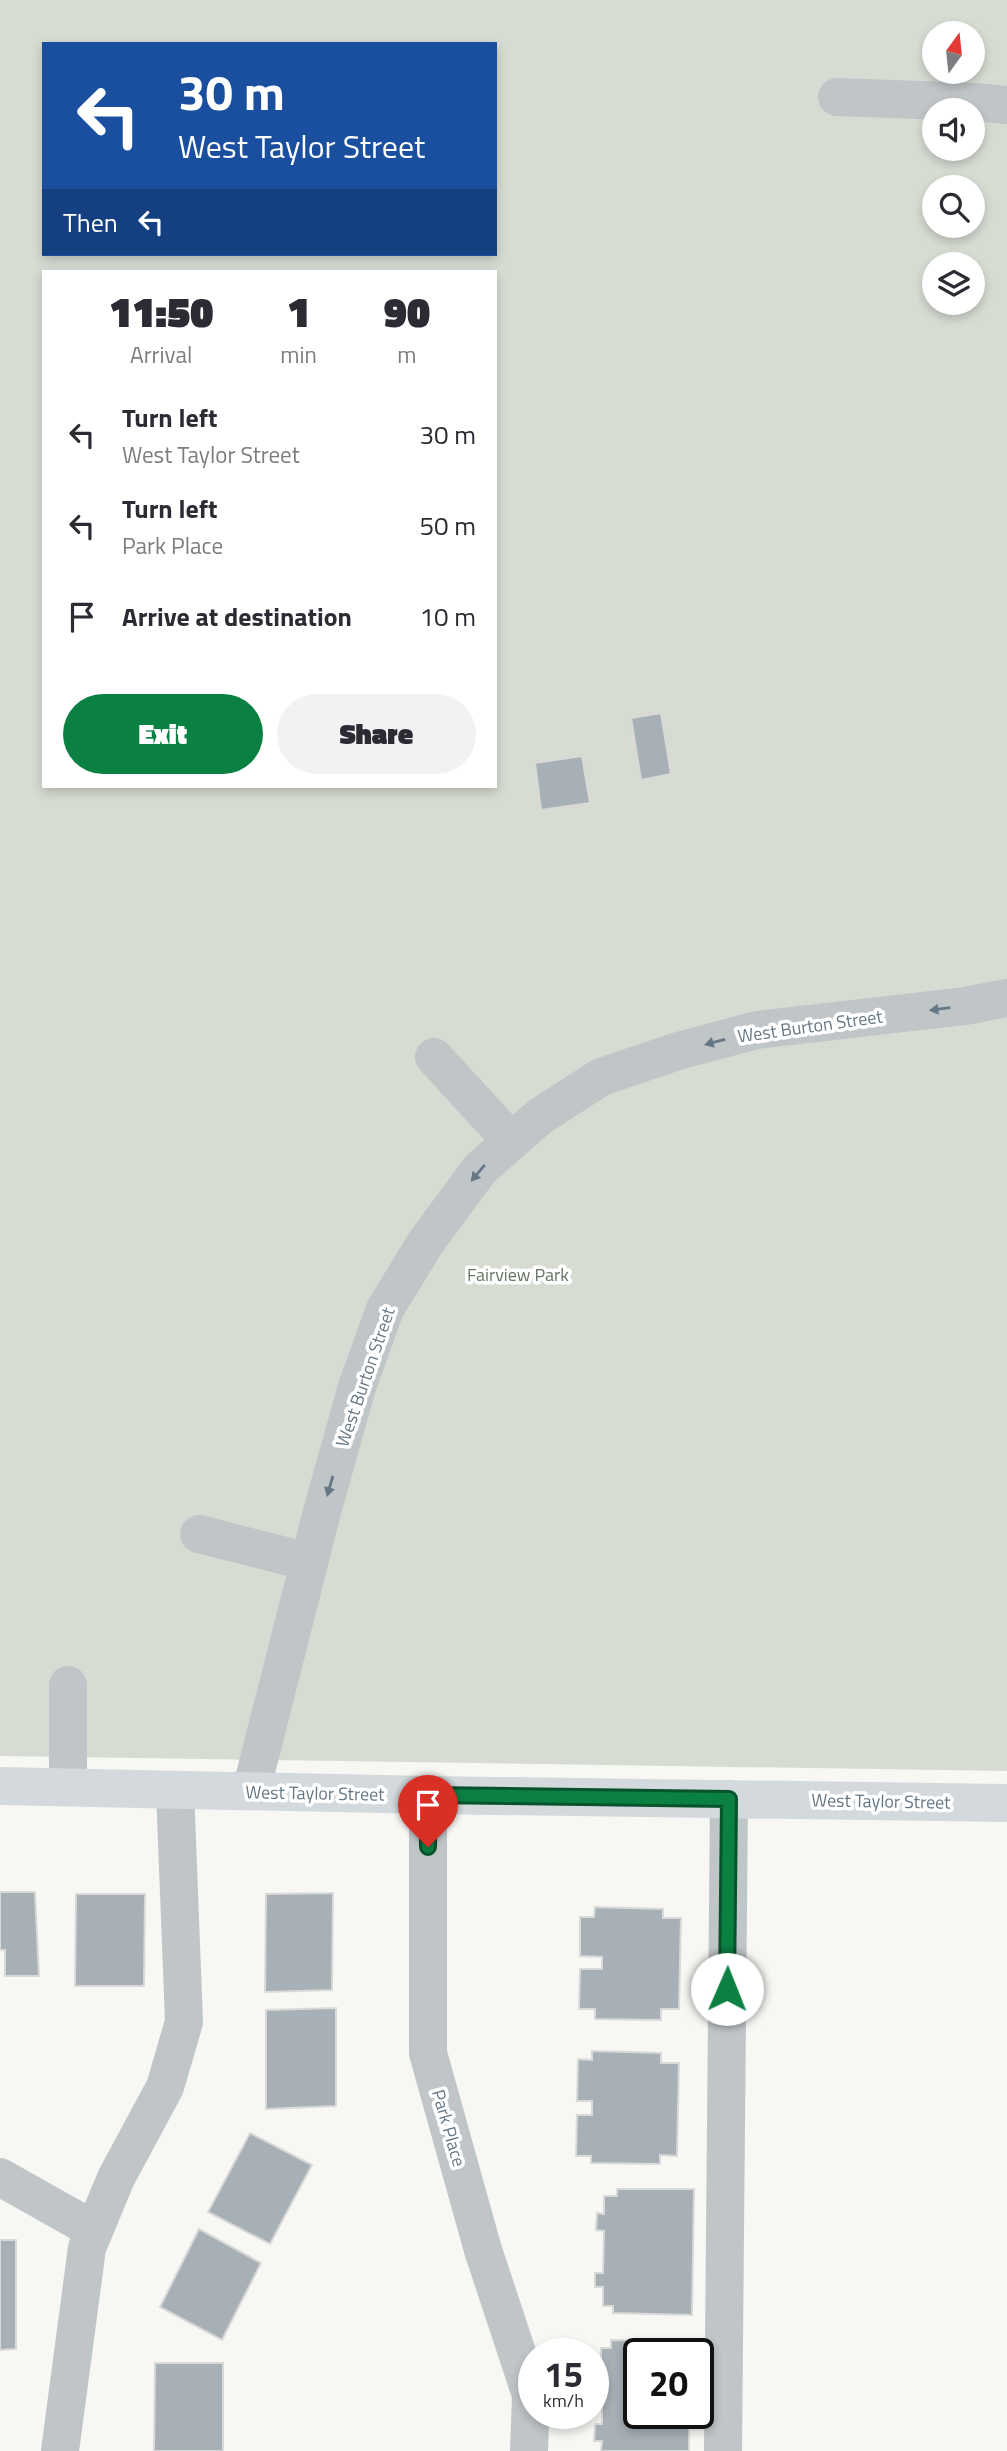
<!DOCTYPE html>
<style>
body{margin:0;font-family:"Titillium Web",sans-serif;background:#f2f2f3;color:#2b2b33;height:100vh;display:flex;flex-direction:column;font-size:26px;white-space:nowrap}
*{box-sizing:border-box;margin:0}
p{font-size:23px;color:#7c7c81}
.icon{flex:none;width:38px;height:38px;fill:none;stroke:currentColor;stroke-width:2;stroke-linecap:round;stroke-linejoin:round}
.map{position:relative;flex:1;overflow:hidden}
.sheet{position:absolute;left:42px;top:270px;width:455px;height:518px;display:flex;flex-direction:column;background:#fff;border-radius:0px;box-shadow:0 4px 10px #0003}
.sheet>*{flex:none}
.guide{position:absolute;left:42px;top:42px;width:455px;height:214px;border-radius:0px;box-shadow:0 4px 10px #0003;background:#1a4fa0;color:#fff;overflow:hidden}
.needle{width:46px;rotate:15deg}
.buttons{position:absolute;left:922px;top:21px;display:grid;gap:14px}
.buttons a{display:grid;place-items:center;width:63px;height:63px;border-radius:50%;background:#fff;box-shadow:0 4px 10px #0003;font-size:35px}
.speed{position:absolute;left:518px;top:2338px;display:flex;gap:14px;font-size:35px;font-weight:700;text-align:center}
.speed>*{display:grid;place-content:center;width:91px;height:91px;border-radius:50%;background:#fff;box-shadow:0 4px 10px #0003;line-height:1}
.speed small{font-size:18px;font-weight:400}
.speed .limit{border:4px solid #111;border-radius:10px;background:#fff;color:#111}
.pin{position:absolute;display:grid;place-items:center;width:60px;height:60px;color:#fff;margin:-72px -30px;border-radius:50% 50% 50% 0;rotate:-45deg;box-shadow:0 0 7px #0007}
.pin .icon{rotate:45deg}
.me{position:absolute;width:77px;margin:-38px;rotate:1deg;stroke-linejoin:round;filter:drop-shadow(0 0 5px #0008)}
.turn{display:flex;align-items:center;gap:24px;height:147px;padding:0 21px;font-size:32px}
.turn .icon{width:91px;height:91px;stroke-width:2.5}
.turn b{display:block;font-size:49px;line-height:60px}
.then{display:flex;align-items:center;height:66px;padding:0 21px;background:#0003;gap:14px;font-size:26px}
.eta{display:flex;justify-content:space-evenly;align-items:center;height:119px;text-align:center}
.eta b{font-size:42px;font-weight:800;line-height:49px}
.primary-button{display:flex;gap:14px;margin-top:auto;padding:14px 21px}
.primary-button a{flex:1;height:80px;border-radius:42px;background:#0b8043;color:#fff;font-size:28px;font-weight:800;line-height:80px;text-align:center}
.primary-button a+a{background:#f2f2f3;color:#2b2b33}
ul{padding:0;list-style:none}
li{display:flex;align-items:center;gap:21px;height:91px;padding:0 21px}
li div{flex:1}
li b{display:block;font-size:26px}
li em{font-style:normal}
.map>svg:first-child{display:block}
</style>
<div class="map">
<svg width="1007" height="2451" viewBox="0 0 1007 2451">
<rect width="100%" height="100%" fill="#f7f7f4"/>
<path fill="#d7dcd3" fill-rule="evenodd" d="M 0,0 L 1007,0 L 1007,1771 L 0,1756 ZM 934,33 L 973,33 L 973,72 L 934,72 ZM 44,44 L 495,44 L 495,254 L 44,254 ZM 934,110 L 973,110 L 973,149 L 934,149 ZM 934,187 L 973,187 L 973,226 L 934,226 ZM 934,264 L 973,264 L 973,303 L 934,303 ZM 44,271 L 495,271 L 495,786 L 44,786 Z"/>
<path fill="#a7b0b6" stroke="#d9d9d7" stroke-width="2" d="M 661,713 L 671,774 L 641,780 L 631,718 Z
M 582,756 L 590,803 L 541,810 L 535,763 Z
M 0,1892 L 35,1892 L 39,1976 L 5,1976 L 5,1950 L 0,1950 Z
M 333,1893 L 332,1990 L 265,1992 L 266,1894 Z
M 76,1894 L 145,1894 L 144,1986 L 75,1986 Z
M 595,1907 L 663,1909 L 663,1918 L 681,1918 L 679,2009 L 661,2009 L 661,2020 L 595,2019 L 595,2009 L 579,2009 L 580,1969 L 602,1969 L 602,1957 L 580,1956 L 580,1917 L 594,1917 Z
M 336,2008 L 336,2106 L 266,2109 L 266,2010 Z
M 592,2051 L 661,2053 L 661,2063 L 679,2063 L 677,2156 L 660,2155 L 660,2164 L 591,2163 L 591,2156 L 576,2156 L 577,2115 L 592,2115 L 592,2101 L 577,2101 L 578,2059 L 592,2060 Z
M 250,2133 L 312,2165 L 270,2244 L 208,2212 Z
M 617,2189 L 694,2189 L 692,2315 L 613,2313 L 613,2306 L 603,2306 L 603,2287 L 595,2287 L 595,2273 L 603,2273 L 604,2231 L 596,2230 L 597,2213 L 604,2214 L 604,2196 L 617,2196 Z
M 199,2229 L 261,2263 L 222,2340 L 160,2307 Z
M 0,2240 L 16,2240 L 16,2349 L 0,2350 Z
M 611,2340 L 690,2341 L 690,2354 L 639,2354 L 639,2413 L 689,2413 L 689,2451 L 601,2451 L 602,2441 L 594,2441 L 595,2424 L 602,2424 L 602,2379 L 595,2379 L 595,2362 L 601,2362 L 601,2348 L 611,2348 Z
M 155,2363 L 223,2363 L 223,2451 L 154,2451 Z"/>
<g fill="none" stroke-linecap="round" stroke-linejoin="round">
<path stroke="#c0c5c8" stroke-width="38" d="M 837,97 L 976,102 L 1007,105
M 434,1057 L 511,1141
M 199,1534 L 309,1562
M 68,1685 L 68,1787
M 251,1791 L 323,1508 L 357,1387 L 385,1309 L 426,1242 L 480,1169 L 539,1117 L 601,1077 L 678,1051 L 757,1030 L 965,1006 L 1007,998
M 428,1795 L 428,2053 L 483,2250 L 531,2395 L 529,2451
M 0,2177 L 94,2230
M 60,2451 L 87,2248 L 116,2178 L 165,2087 L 184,2022 L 175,1790
M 723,2451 L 729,1799"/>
<path stroke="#d4d9dd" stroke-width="38" d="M 0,1786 L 428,1795 L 1007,1803"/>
</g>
<defs><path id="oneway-solid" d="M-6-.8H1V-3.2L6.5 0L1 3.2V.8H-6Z" transform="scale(1.75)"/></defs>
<g fill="#667785">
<use href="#oneway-solid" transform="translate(940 1009) rotate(173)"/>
<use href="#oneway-solid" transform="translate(715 1042) rotate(165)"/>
<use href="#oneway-solid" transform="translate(478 1173) rotate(130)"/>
<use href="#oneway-solid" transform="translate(330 1486) rotate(106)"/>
</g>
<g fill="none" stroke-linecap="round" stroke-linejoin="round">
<g stroke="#07532c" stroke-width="18">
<path id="route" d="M 428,1847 L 428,1795 L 729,1799 L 727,1989"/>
</g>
<use href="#route" stroke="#0b8043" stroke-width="12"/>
</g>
<g text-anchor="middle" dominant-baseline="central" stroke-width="7" stroke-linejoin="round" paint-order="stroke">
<g font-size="18" fill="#667785" stroke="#fff">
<text transform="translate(810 1026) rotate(-8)">West Burton Street</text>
<text transform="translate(365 1377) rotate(-71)">West Burton Street</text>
<text transform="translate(315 1793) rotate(1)">West Taylor Street</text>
<text transform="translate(881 1801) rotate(1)">West Taylor Street</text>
<text transform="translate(449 2128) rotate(74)">Park Place</text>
</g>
<g font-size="18" fill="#657761" stroke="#fff">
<text x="518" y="1274">Fairview Park</text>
</g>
</g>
</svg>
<div class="buttons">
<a><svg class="needle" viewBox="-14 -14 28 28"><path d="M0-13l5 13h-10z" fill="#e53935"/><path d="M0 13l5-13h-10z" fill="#7c7c81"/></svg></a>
<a><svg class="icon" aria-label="sound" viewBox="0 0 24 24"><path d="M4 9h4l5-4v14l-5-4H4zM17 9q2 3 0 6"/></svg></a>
<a><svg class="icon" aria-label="search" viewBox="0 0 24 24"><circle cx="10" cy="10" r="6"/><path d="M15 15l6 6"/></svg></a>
<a><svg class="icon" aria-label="layers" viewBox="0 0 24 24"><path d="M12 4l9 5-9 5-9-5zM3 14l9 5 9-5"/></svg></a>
</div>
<div class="speed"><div>15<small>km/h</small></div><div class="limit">20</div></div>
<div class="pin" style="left:428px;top:1847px;background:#d93025"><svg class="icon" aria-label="arrive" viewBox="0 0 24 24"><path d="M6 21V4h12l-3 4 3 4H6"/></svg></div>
<svg class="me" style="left:727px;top:1989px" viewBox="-20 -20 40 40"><circle r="19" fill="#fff"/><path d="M0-13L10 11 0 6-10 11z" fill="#0b8043"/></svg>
<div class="guide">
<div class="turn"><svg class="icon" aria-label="left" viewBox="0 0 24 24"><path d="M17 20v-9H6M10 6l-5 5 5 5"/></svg><div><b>30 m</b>West Taylor Street</div></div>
<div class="then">Then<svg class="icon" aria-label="left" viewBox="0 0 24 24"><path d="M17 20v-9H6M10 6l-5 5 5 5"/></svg></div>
</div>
<section class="sheet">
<div class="eta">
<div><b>11:50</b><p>Arrival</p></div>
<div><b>1</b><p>min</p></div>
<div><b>90</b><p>m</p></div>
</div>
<ul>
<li><svg class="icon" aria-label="left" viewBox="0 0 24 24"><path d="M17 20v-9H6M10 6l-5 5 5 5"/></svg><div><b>Turn left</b><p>West Taylor Street</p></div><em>30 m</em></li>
<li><svg class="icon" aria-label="left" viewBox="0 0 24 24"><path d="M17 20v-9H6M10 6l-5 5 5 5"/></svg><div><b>Turn left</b><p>Park Place</p></div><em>50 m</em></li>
<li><svg class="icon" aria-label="arrive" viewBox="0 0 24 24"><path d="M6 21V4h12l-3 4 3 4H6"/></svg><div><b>Arrive at destination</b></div><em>10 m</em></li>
</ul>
<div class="primary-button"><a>Exit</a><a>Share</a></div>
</section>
</div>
